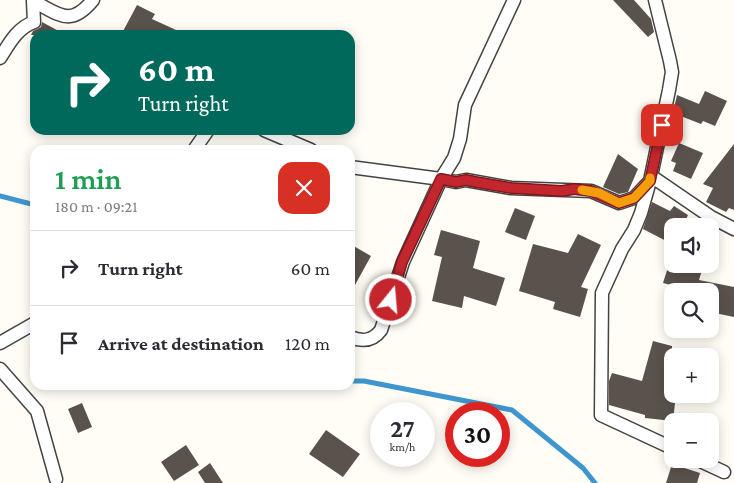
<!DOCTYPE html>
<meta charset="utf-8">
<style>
body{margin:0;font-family:"Crimson Pro",serif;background:#f2f2f3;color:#2b2b33;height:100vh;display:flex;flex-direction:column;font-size:19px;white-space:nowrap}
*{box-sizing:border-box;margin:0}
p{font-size:16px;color:#7c7c81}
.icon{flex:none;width:28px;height:28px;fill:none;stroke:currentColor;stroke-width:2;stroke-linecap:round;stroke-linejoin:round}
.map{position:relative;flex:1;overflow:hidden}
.side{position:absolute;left:30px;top:145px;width:325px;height:245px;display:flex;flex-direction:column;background:#fff;border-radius:15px;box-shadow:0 2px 12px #0003}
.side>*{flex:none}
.hud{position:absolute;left:30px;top:30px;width:325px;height:105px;border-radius:15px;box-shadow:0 2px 12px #0003;background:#00695c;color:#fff;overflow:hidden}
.controls{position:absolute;left:664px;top:218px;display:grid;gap:10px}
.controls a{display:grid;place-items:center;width:55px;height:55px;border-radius:10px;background:#fff;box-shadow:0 2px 12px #0003;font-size:25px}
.speed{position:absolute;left:370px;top:402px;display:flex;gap:10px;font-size:25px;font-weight:700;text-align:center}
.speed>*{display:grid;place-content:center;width:65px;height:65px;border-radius:50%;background:#fff;box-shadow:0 2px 12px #0003;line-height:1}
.speed small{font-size:12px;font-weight:400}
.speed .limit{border:8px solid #d22;background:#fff;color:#111}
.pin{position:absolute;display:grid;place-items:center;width:42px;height:42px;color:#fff;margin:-21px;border-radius:10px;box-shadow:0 2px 8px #0006}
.me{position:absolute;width:55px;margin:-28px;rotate:17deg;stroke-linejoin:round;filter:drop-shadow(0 0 4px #0008)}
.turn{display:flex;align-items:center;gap:18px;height:105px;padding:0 25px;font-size:22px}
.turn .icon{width:65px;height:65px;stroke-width:2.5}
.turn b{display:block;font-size:35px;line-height:42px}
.round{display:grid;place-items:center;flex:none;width:52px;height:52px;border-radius:15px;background:#f2f2f3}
.headline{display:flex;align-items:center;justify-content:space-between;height:85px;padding:0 25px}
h1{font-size:30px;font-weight:600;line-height:38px;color:#1e9e55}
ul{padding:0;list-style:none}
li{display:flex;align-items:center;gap:15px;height:75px;padding:0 25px;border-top:1px solid #e1e1e2}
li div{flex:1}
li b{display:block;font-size:19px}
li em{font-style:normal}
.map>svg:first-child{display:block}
</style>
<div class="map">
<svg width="734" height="483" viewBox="0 0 734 483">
<rect width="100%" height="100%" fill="#fffdf5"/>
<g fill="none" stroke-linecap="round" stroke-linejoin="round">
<path stroke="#3f96cf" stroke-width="5" d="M 0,196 L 35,205
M 350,381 L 364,381 L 512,410 L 583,468 L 595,483"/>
</g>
<path fill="#5a524d" d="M 613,0 L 634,0 L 651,19 L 654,32 L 648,37 Z
M 137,5 L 155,14 L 152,19 L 187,35 L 121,35 Z
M 42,22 L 66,35 L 31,35 L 33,31 L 41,27 Z
M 705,91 L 727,101 L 715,126 L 703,121 L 701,124 L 673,113 L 677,95 L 699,104 Z
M 679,143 L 703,153 L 691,179 L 673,171 L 676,163 L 671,161 Z
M 734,144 L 734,210 L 729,208 L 726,212 L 706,202 L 713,188 L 703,184 Z
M 618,154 L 638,169 L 628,192 L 619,194 L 603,187 Z
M 652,202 L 670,211 L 674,206 L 688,215 L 683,226 L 672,226 L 672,244 L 643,229 Z
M 515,208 L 535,216 L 526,240 L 505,232 Z
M 441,230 L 480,241 L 473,268 L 505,278 L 496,306 L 464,296 L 462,308 L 432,301 L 442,257 L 434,255 Z
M 578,234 L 601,245 L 581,287 L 588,289 L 580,317 L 553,309 L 555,302 L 519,291 L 533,244 L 568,253 Z
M 350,244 L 371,256 L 350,294 Z
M 669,264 L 691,264 L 703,267 L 699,280 L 734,287 L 734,317 L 710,312 L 710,291 L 694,291 L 663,283 Z
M 653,341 L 672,346 L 672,394 L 676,394 L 673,421 L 645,418 L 645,415 L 609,405 L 609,381 L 612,373 L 642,381 Z
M 82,403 L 92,427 L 78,433 L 68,409 Z
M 326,430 L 360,454 L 343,477 L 309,454 Z
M 186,445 L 199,465 L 174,481 L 161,462 Z
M 210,463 L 223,483 L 205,483 L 198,472 Z
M 672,464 L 700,473 L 697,483 L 666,483 Z"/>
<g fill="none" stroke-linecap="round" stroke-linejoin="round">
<g stroke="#444" stroke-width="15">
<path id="minor" d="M 655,0 L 670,61 L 672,72 L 669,90 L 650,181 L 641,213 L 634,230 L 622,249 L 602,293 L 601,415 L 672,448
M 0,58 C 9,44 17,28 34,22 L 33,1 C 59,14 70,28 93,0
M 264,130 L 311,150
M 194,150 L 208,130
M 350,167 L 441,179 L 456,182 L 466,180 L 511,188 L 591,191 L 619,203 L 634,198 L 648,183
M 651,176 L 711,217 L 734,229
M 350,337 C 363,342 373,341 381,330 L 403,262 L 441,179 L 454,158 L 460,139 L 465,105 L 514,0
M 0,343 L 35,323
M 0,369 L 37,411 L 56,479
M 696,459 L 724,472"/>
</g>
<use href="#minor" stroke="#fff" stroke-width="12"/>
</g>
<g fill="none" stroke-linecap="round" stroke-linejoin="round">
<g stroke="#7f191e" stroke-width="12">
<path id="route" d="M 391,300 L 402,262 L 441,179 L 456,182 L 466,180 L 476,182 L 511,188 L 562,191 L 574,189 L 591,191 L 619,203 L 634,198 L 650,181 L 662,125"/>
</g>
<use href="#route" stroke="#c4262e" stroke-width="9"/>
<path stroke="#f59e0b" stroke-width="9" d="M 582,190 L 599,193 L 619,203 L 634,198 L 650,181 L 650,178"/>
</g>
</svg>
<div class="controls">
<a><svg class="icon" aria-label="sound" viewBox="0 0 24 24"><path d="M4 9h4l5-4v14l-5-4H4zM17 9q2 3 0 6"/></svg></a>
<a><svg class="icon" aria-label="search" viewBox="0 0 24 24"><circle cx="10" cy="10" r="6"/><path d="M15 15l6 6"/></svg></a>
<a>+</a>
<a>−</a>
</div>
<div class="speed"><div>27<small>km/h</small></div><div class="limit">30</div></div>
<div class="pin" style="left:662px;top:125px;background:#d93025"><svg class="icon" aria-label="arrive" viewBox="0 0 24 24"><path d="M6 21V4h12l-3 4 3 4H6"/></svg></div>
<svg class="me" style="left:391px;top:300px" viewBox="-20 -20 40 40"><circle r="17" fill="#c4262e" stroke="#fff" stroke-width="3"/><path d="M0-11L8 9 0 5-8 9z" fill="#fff"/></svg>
<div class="hud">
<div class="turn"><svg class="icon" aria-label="right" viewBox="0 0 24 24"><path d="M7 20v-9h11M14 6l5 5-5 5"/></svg><div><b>60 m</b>Turn right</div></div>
</div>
<section class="side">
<div class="headline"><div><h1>1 min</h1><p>180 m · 09:21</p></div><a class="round" style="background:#d93025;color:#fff"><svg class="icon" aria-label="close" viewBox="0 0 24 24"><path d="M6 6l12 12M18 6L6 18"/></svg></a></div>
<ul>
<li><svg class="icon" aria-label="right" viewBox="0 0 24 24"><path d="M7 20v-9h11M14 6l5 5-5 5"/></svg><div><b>Turn right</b></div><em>60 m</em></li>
<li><svg class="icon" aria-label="arrive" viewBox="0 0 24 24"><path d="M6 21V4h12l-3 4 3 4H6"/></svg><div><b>Arrive at destination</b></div><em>120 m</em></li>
</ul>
</section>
</div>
